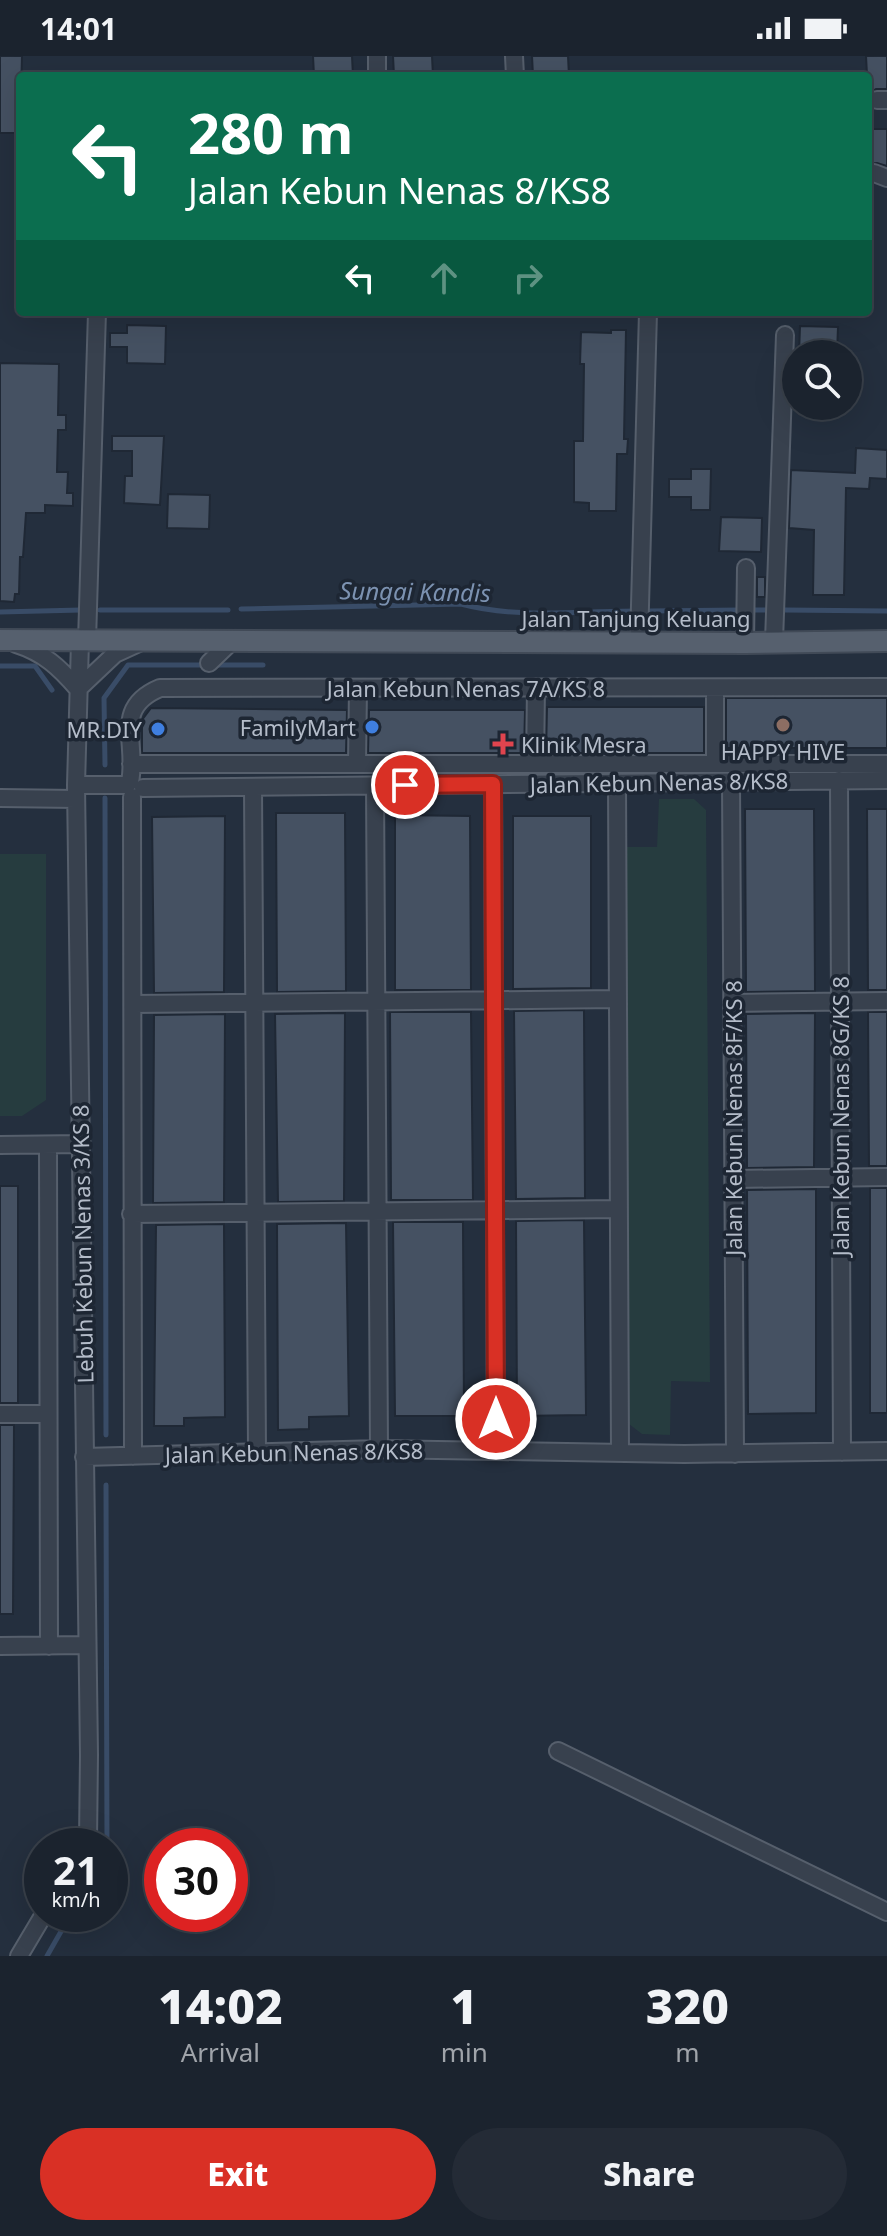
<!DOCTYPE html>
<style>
body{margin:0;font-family:"Noto Sans",sans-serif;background:#242b36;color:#f1f3f6;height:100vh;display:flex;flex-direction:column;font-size:30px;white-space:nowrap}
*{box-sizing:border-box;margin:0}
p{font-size:26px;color:#a0a4aa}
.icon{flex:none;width:44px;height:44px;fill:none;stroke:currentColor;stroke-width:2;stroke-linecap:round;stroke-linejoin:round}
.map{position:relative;height:1900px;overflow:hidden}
.side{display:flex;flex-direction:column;background:#1b232e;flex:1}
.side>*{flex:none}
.banner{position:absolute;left:16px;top:16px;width:856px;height:244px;border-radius:8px;box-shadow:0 8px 32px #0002,0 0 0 2px #39404a;background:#0b6e4f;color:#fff;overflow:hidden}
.tools{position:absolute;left:782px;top:284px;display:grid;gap:16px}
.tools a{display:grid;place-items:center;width:80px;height:80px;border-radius:50%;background:#1b232e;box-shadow:0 8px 32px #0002,0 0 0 2px #39404a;font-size:40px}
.speed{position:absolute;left:24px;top:1772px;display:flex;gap:16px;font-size:40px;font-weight:700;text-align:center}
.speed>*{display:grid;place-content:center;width:104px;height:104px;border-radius:50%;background:#1b232e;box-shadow:0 8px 32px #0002,0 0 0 2px #39404a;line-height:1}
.speed small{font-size:20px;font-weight:400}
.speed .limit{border:12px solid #d22;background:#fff;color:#111}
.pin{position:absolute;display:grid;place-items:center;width:68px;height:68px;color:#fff;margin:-34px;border:4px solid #fff;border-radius:50%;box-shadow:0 2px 8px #0007}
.me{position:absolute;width:88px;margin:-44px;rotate:0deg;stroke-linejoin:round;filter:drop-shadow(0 0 6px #0008)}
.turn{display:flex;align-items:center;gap:28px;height:168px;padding:0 40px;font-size:36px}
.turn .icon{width:104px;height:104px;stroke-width:2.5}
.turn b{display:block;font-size:56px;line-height:68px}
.lanes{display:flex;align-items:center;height:76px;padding:0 40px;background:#0003;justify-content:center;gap:40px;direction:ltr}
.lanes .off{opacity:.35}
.eta{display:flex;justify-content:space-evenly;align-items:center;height:136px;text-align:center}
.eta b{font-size:48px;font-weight:800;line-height:56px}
.button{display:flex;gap:16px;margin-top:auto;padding:16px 40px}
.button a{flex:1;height:92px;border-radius:48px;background:#d93025;color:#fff;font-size:32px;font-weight:800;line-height:92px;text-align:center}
.button a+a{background:#242b36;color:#f1f3f6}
.status{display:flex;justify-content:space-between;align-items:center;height:56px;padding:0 40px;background:#1b232e;direction:ltr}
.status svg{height:22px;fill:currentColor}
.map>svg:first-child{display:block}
</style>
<div class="status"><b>14:01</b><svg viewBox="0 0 49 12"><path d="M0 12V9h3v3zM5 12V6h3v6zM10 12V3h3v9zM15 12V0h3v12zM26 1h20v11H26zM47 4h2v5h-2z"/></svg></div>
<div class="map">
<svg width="887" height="1900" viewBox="0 0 887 1900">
<rect width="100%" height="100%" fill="#242f3e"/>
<path fill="#263c3f" d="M 659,743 L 694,743 L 706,754 L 710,1326 L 671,1325 L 670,1379 L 642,1378 L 629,1368 L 624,791 L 657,791 Z
M 0,798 L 46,798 L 46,1044 L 22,1060 L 0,1060 Z"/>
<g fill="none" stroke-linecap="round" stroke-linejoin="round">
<path stroke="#394c67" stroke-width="5" d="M 241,553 L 461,548 C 517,563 578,555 636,555
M 100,554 L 228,554
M 753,554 L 771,554
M 785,554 L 887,555
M 649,555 L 741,554
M 0,556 L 81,554
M 0,610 L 35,610 L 52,634
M 105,709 L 104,642 L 128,609 L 263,609
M 105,742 L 106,1379
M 106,1429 L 107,1790
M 47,1900 L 71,1858"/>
</g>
<path fill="#455162" stroke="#1f2835" stroke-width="2" d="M 0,0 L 22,0 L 20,77 L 0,77 Z
M 313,0 L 352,0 L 353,20 L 314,20 Z
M 393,0 L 432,0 L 433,20 L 394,20 Z
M 532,0 L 568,0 L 569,20 L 533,20 Z
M 866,0 L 887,0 L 887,33 L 876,33 L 868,38 Z
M 868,73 L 887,73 L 887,110 L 877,107 L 868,108 Z
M 127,269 L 166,270 L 165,308 L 127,307 L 127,291 L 110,291 L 110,277 L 127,277 Z
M 800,270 L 838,271 L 837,298 L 799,298 Z
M 611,274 L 626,274 L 624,383 L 628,383 L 627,398 L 617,398 L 616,455 L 589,455 L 589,447 L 574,446 L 574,385 L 583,385 L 584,308 L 580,308 L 581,276 L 611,277 Z
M 0,307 L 59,308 L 58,359 L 66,359 L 66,374 L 58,374 L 57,416 L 68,416 L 67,437 L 73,437 L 73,450 L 45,449 L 45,457 L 26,457 L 23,501 L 20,501 L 19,538 L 15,538 L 14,546 L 0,545 Z
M 112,380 L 164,380 L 160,449 L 124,447 L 125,420 L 132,420 L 132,395 L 112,395 Z
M 856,392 L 887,394 L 887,423 L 870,422 L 869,433 L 846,432 L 844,539 L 813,539 L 814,474 L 789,472 L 791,414 L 855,417 Z
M 691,413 L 711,413 L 710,454 L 691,454 L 691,441 L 669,441 L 669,423 L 691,423 Z
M 168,438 L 210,439 L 209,473 L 167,472 Z
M 721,461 L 762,462 L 761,496 L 719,495 Z
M 757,521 L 765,521 L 765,541 L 757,541 Z
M 726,642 L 887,642 L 887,692 L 726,692 Z
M 547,651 L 704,651 L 704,697 L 546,697 Z
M 151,652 L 347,654 L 346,697 L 142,697 L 142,664 Z
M 369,654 L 525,654 L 524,697 L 368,697 Z
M 745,753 L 814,753 L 815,935 L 746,936 Z
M 867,753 L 887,753 L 887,934 L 868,934 Z
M 276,757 L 345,757 L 346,935 L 277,936 Z
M 395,759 L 470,760 L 471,934 L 395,934 Z
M 225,760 L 224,936 L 154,937 L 152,761 Z
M 513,760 L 591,760 L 591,932 L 513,933 Z
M 584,954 L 585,1142 L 516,1143 L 514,955 Z
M 390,956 L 471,956 L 473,1144 L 391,1144 Z
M 868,956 L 887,956 L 887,1110 L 869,1110 Z
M 345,957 L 344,1145 L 278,1146 L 275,958 Z
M 815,957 L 814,1111 L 747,1112 L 746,958 Z
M 225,958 L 224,1146 L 153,1147 L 154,959 Z
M 0,1130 L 18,1130 L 18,1347 L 0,1347 Z
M 870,1132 L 887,1132 L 887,1357 L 870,1357 Z
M 816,1133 L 816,1357 L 748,1358 L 747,1134 Z
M 584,1164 L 586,1359 L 517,1360 L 516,1165 Z
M 393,1166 L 463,1166 L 464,1360 L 395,1360 Z
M 346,1167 L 349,1360 L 309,1361 L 309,1373 L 278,1374 L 277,1168 Z
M 224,1168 L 225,1361 L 184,1362 L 184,1370 L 154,1370 L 156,1169 Z
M 0,1369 L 14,1369 L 13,1558 L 0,1558 Z"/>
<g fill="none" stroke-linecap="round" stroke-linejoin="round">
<g stroke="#565f6c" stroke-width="20">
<path id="minor" d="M 377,0 L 377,20
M 514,0 L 515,20
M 877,44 L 887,44
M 874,117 L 887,122
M 80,585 L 76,729 L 89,1699 L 88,1785 L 85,1790
M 87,585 L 97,256
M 774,585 L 785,279
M 639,586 L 648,256
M 745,587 L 746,512
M 16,588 C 44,597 59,611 78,633
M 209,607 L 234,583
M 78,633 L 115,598 L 139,587
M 715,707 L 715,632
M 131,708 L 887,708
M 357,708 L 358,632
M 535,708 L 536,631
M 839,724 L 842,1396
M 731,726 L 735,1398
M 617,727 L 620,1396
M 493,728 L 496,1393
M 76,729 L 125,729 L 130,726 C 138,687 112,652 160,632 L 887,631
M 375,729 L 379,1393
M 253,731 L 257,1395
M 143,732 L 887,724
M 132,741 L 133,1400
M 0,742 L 76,743
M 732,947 L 887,945
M 133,948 L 618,943
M 0,1089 L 82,1088
M 48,1089 L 49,1590
M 734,1123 L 887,1121
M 131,1158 L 619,1153
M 0,1358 L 47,1358
M 84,1401 L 379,1393 L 684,1398 L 887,1395
M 0,1590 L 86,1589
M 558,1695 L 887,1856
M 19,1900 L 44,1858"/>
</g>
<g stroke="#414a57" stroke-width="24">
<path id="major" d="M 0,584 L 745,587 L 887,585"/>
</g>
<use href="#minor" stroke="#38414e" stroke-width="16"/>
<use href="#major" stroke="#56606e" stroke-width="20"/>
</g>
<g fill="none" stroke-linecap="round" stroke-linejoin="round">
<g stroke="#8d1f18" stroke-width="20">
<path id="route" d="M 405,729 L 493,728 L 496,1363"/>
</g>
<use href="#route" stroke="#d93025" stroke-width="14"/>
</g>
<circle fill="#8d6e63" stroke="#1d2633" stroke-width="3" cx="783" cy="669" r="8"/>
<g fill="#3f7fe0" stroke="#1d2633" stroke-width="3">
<circle cx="372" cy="671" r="8"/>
<circle cx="158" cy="673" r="8"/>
</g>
<path fill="#e0444e" stroke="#1d2633" stroke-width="3" d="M499 676h8v8h8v8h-8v8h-8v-8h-8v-8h8z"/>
<g text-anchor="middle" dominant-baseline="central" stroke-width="7" stroke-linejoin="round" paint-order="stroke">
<g font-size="22" fill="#b4bcc9" stroke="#1d2633">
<text x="636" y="562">Jalan Tanjung Keluang</text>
<text x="466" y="632">Jalan Kebun Nenas 7A/KS 8</text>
<text transform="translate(659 726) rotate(-1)">Jalan Kebun Nenas 8/KS8</text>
<text transform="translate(840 1060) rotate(-90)">Jalan Kebun Nenas 8G/KS 8</text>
<text transform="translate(733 1062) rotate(-90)">Jalan Kebun Nenas 8F/KS 8</text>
<text transform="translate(82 1188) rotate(-91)">Lebuh Kebun Nenas 3/KS 8</text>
<text transform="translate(294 1396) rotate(-1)">Jalan Kebun Nenas 8/KS8</text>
</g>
<g font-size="22" fill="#b4bcc9" stroke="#1d2633" text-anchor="end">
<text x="356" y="671">FamilyMart</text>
<text x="142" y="673">MR.DIY</text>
<text x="521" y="688" text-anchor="start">Klinik Mesra</text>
<text x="783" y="695" text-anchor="middle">HAPPY HIVE</text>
</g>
<g font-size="24" font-style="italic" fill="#7c92b1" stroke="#1d2633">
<text transform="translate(415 535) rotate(1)">Sungai Kandis</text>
</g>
</g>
</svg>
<div class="tools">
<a><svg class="icon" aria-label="search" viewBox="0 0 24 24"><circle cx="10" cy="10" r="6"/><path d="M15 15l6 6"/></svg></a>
</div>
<div class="speed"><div>21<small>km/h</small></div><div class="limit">30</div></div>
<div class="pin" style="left:405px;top:729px;background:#d93025"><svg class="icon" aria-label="arrive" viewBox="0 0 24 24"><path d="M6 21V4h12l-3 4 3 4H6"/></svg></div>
<svg class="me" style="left:496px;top:1363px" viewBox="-20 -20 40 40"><circle r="17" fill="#d93025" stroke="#fff" stroke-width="3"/><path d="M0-11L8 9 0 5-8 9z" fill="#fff"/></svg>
<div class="banner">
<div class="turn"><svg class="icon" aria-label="left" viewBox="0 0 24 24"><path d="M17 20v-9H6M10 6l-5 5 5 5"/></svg><div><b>280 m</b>Jalan Kebun Nenas 8/KS8</div></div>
<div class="lanes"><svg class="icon" aria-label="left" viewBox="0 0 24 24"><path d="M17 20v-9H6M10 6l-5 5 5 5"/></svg><svg class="icon off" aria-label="ahead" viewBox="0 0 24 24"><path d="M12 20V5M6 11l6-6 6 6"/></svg><svg class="icon off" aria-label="right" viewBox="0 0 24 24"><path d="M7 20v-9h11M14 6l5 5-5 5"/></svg></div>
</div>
</div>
<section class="side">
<div class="eta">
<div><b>14:02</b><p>Arrival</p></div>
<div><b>1</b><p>min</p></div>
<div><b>320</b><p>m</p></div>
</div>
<div class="button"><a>Exit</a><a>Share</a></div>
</section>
